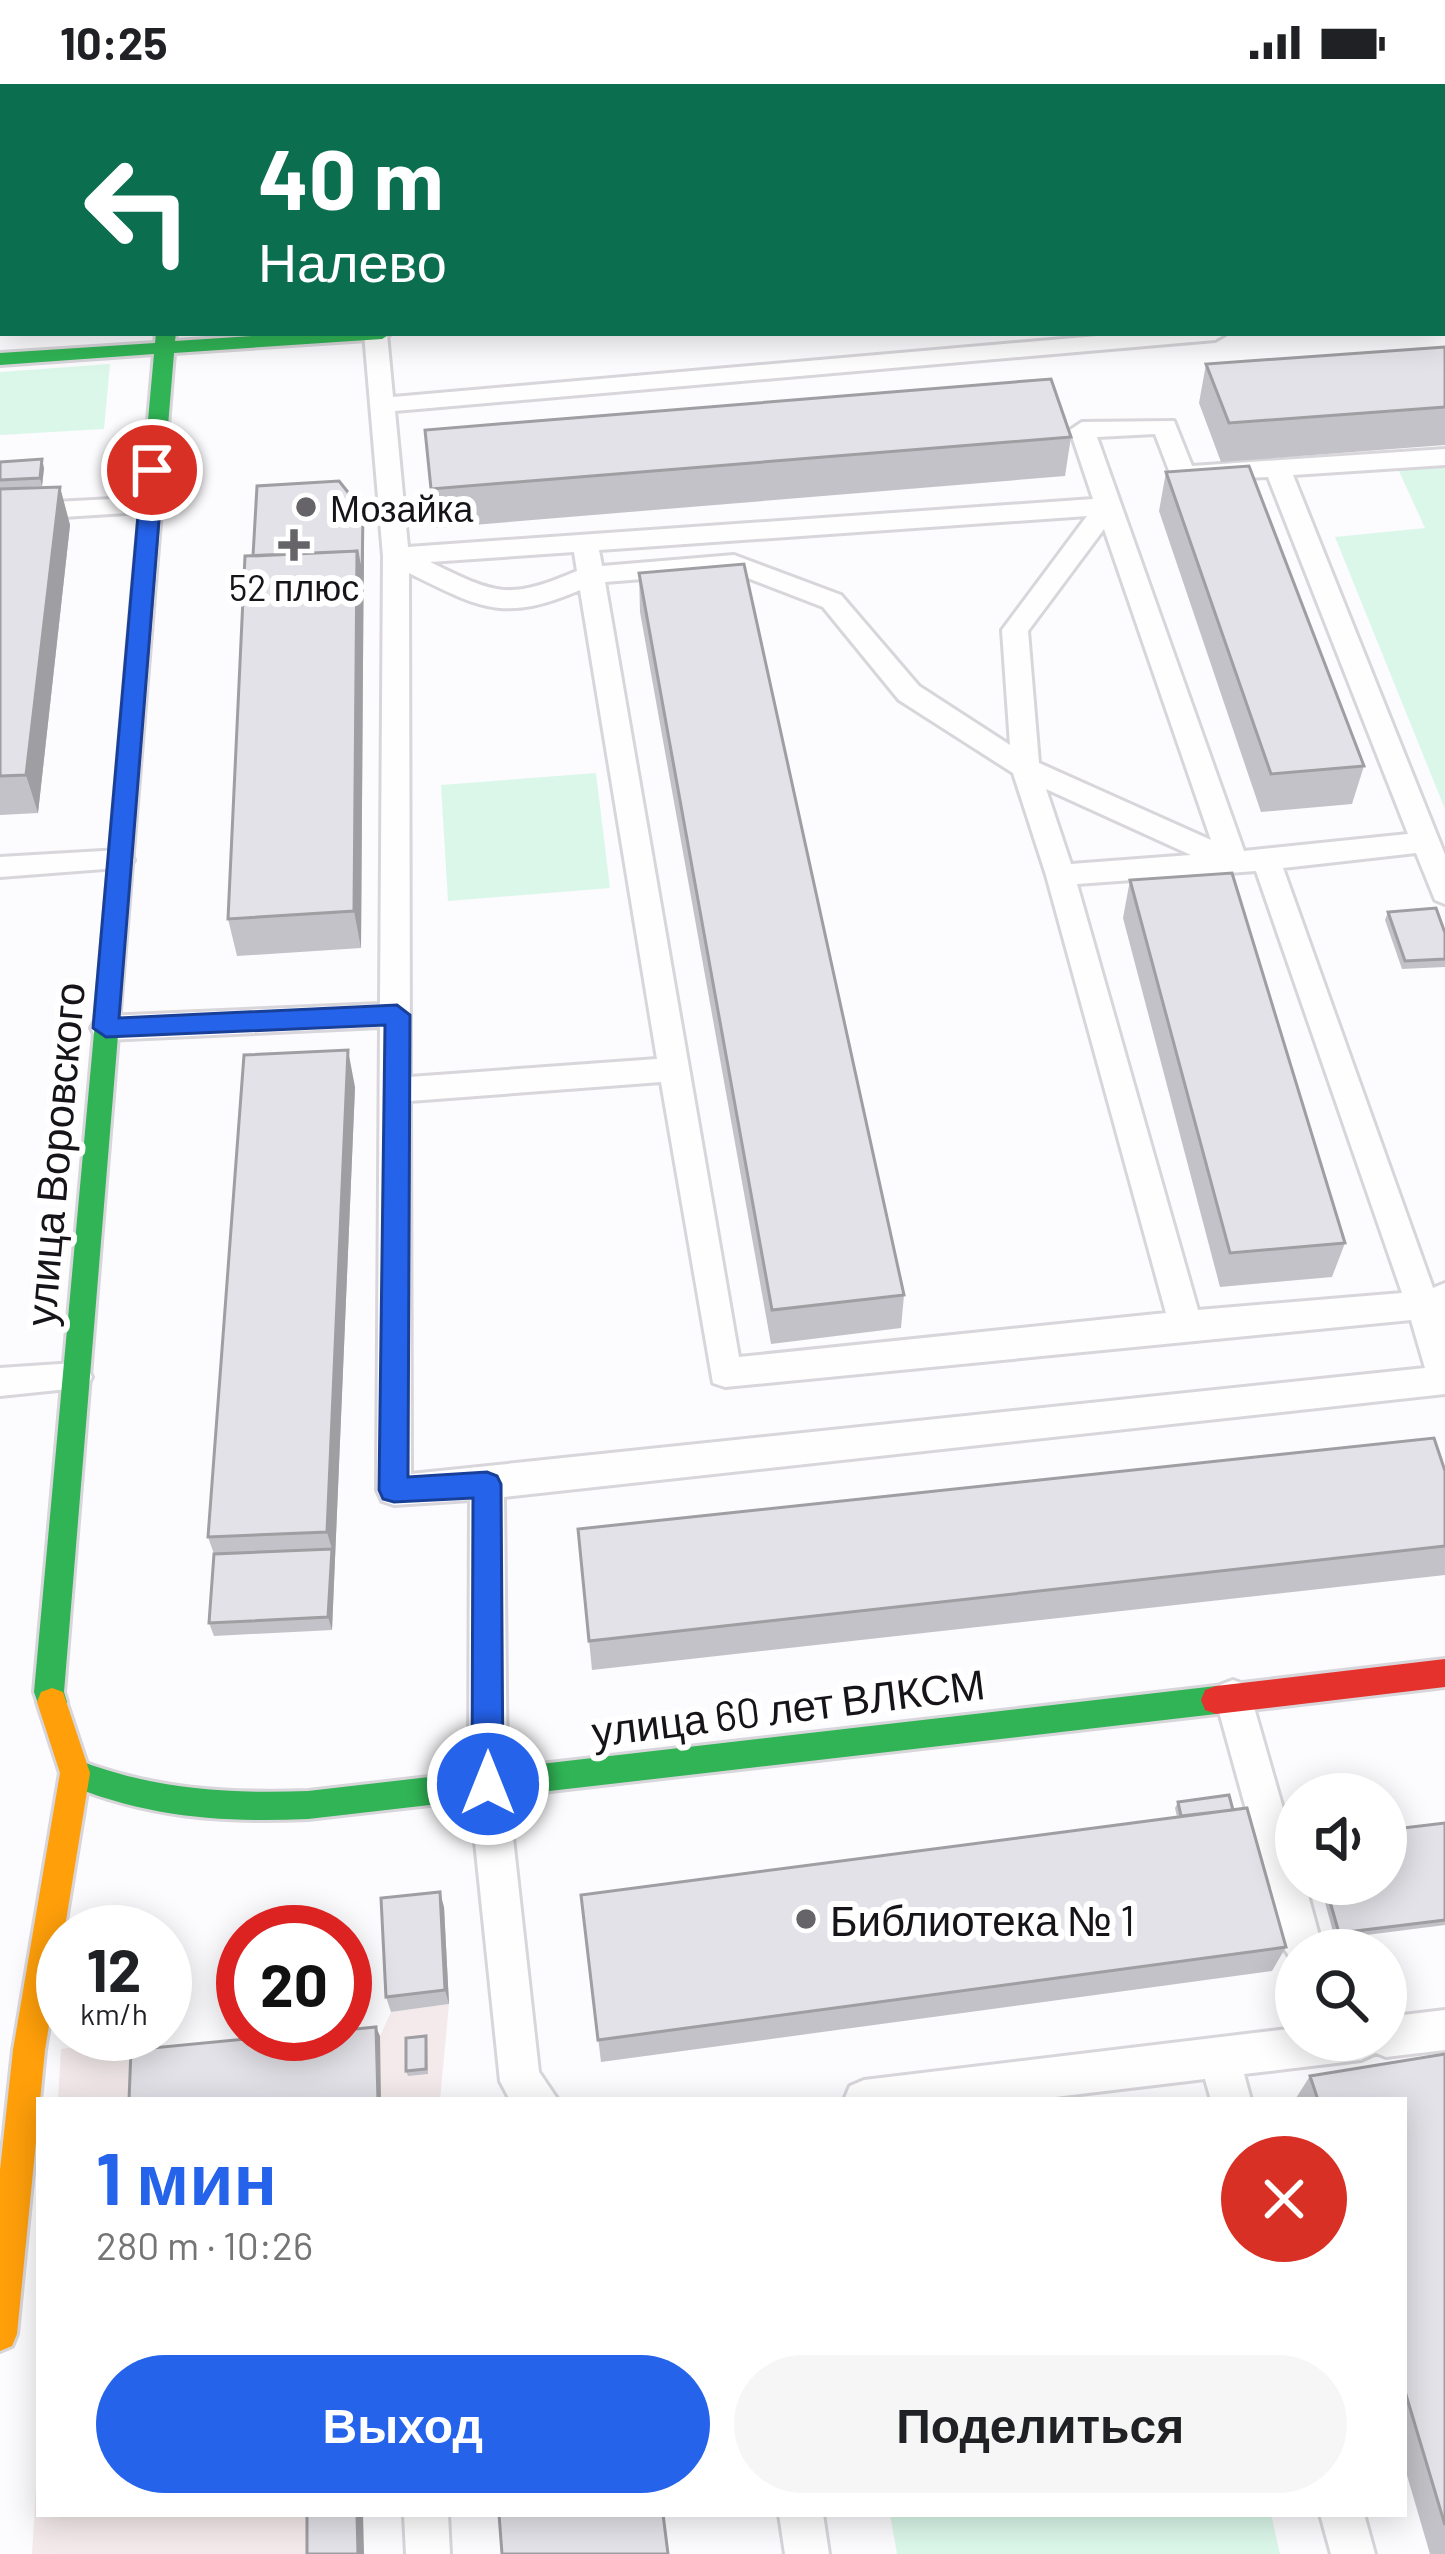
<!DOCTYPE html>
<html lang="ru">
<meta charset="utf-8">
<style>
body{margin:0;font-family:Barlow,sans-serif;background:#f6f6f6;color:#202124;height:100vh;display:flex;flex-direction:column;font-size:45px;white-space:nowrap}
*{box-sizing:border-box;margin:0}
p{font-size:39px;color:#757577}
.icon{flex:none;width:66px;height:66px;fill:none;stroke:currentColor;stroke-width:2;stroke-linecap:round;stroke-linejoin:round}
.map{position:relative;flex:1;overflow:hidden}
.sheet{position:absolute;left:36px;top:2013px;width:1371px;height:420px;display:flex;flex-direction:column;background:#fff;border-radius:0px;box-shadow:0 6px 30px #0003}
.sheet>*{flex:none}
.hud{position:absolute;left:0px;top:0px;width:1446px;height:252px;box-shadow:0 6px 30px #0003;background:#0b6e4f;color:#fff;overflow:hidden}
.buttons{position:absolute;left:1275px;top:1689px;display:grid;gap:24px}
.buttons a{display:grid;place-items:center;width:132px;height:132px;border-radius:50%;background:#fff;box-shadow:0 6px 30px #0003;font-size:60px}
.speed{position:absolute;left:36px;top:1821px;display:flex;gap:24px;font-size:60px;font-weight:700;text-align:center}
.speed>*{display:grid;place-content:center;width:156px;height:156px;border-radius:50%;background:#fff;box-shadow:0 6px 30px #0003;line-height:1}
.speed small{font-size:30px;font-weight:400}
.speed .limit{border:18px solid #d22;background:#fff;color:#111}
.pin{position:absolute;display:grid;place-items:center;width:102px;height:102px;color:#fff;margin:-51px;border:6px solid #fff;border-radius:50%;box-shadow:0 3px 12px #0007}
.me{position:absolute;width:132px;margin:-66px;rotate:0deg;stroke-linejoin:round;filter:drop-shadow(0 0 9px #0008)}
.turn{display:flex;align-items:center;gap:42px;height:252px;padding:0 60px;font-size:54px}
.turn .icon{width:156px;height:156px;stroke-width:2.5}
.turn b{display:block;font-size:84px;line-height:102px}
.round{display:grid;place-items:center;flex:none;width:126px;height:126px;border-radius:63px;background:#f6f6f6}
.headline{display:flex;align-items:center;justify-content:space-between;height:204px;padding:0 60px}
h1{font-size:72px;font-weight:700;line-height:90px;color:#2563eb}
.cta{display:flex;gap:24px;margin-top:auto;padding:24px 60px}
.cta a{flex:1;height:138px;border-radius:72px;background:#2563eb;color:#fff;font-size:48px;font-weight:700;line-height:138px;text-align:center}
.cta a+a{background:#f6f6f6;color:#202124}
.status{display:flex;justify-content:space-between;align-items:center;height:84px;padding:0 60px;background:#fff;direction:ltr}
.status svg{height:33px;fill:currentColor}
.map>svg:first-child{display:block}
</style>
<div class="status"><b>10:25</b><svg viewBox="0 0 49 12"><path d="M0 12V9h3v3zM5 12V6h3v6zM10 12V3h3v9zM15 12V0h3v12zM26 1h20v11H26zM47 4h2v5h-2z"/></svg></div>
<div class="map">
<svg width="1445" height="2470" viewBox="0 0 1445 2470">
<rect width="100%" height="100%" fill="#fcfbfd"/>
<path fill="#f4eaec" d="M 449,1920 L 440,2016 L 58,2016 L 61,1965 L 138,1955 L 138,1974 L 380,1952 L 391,1928 Z
M 39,2353 L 39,2430 L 363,2430 L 364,2470 L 32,2470 Z"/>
<path fill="#dbf7ea" d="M 110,280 L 104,345 L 0,351 L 0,288 Z
M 1445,379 L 1445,725 L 1335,453 L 1425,444 L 1397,383 Z
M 596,689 L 610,804 L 448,817 L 441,701 Z
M 890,2430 L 1271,2430 L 1280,2470 L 897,2470 Z"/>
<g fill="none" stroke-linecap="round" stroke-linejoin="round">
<g stroke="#d8d6da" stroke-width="6">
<path id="lane" d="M 44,0 L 66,0 L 66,3 L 44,3 Z
M 394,0 L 416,0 L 416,3 L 394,3 Z
M 1443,222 L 1445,222 L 1445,236 L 1443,236 Z
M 364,249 L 387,250 L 393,313 L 1132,249 L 1227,249 L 1215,256 L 395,327 L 408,463 L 1093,415 L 1070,346 L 1082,338 L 1174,337 L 1192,382 L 1445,365 L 1445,381 L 1293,391 L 1445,771 L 1445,820 L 1435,816 L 1416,769 L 1283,784 L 1433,1204 L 1445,1199 L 1445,1310 L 504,1413 L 507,1700 L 539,1988 L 558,2016 L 510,2016 L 500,1997 L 469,1700 L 470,1416 L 394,1421 L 382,1417 L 377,1406 L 380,943 L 106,956 L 95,952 L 91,944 L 95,936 L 106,932 L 380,920 L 383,472 ZM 1155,350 L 1173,397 L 1268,393 L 1408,750 L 1244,767 L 1097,353 ZM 1087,432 L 1002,546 L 1010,661 L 919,602 L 841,511 L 734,471 L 602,482 L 599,466 ZM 1104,445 L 1211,756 L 1039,679 L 1028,547 ZM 574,468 L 577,487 C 507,517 496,510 430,478 ZM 732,488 L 823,523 L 899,616 L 1013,689 L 1046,791 L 1166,1229 L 739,1273 L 605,498 ZM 409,489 C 480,524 503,539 580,506 L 657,975 L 410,993 ZM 1046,705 L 1191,771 L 1071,780 ZM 1256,787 L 1402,1209 L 1198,1226 L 1077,800 ZM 661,998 L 713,1299 L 725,1303 L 1411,1236 L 1425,1284 L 411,1390 L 410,1017 Z
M 149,413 L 162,421 L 158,427 L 0,437 L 0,421 Z
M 120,766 L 130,769 L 134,776 L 130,783 L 0,793 L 0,773 Z
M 75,1279 L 87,1283 L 92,1293 L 87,1303 L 0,1312 L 0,1284 Z
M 1233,1596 L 1246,1601 L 1251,1613 L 1296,1770 L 1296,1800 L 1305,1800 L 1323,1866 L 1296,1866 L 1296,1882 L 1285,1866 L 1215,1613 L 1220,1601 Z
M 1445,1926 L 1445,1966 L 1386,1973 L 1376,1969 L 1361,1976 L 1244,1990 L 1251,2016 L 1211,2016 L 1205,1995 L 1030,2016 L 844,2016 L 850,2002 L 864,1996 L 1296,1944 L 1296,1956 L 1386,1956 L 1386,1933 Z
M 404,2430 L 448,2430 L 450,2470 L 406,2470 Z
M 779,2430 L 823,2430 L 829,2470 L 785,2470 Z
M 1320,2430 L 1364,2430 L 1375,2470 L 1331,2470 Z"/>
</g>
<g stroke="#d8d6da" stroke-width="6">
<path id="fast" d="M 188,0 L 206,0 L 187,3 Z
M 1443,156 L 1445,156 L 1445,168 L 1443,168 Z
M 156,249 L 176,249 L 175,257 L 296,249 L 392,249 L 382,255 L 174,269 L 154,512 L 143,519 L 132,512 L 154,270 L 0,281 L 0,269 L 155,259 Z
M 108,918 L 120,927 L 64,1608 L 67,1618 L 63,1628 L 52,1632 L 41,1628 L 34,1608 L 96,927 Z
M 1216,1602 L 1227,1606 L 1231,1616 L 1227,1626 L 1216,1630 L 308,1735 C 221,1739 145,1733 64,1699 L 60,1689 L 64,1679 L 75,1675 C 152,1705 225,1710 308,1707 Z"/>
</g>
<g stroke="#d8d6da" stroke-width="6">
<path id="slow" d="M 52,1604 L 63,1608 L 90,1689 L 45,1966 L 17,2250 L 12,2262 L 0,2267 L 0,2086 L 13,1966 L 60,1689 L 37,1618 L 41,1608 Z"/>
</g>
<g stroke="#d8d6da" stroke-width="6">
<path id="jam" d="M 143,505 L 154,512 L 120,927 L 108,936 L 96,927 L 132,512 Z
M 1445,1575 L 1445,1603 L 1216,1630 L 1205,1626 L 1201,1616 L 1205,1606 L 1216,1602 Z"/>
</g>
<use href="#lane" fill="#fffeff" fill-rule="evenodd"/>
<use href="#fast" fill="#30b455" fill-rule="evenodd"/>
<use href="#slow" fill="#ff9f0a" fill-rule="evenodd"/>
<use href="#jam" fill="#e5322d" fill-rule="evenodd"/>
</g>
<path fill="#c3c2c8" d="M 0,0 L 10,0 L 10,3 L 3,3 L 3,215 L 0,215 Z
M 1443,45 L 1445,45 L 1445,123 L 1443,123 Z
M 1445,263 L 1445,361 L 1221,378 L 1199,319 L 1206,280 Z
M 425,346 L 1071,353 L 1065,392 L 436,444 Z
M 0,378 L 44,384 L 42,402 L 0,405 Z
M 1166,388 L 1364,682 L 1352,720 L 1261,728 L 1159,427 Z
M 60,403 L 70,441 L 38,729 L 0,731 L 0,405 Z
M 364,436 L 361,864 L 237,872 L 228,835 L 253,472 Z
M 639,489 L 904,1211 L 901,1244 L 771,1260 L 640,528 Z
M 1130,796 L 1345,1159 L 1332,1193 L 1220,1203 L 1123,834 Z
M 1388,828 L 1445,849 L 1445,883 L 1402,885 L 1385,836 Z
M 355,1003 L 332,1546 L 214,1552 L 209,1539 L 214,1470 L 208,1453 Z
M 1445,1387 L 1445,1491 L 592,1586 L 578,1445 Z
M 1178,1718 L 1233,1726 L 1286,1863 L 1272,1887 L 601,1978 L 581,1811 L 1177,1733 L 1175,1724 Z
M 1445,1739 L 1445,1841 L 1335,1855 L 1320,1800 L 1386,1800 Z
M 444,1823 L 449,1920 L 391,1928 L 386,1913 Z
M 427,1958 L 428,1990 L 408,1992 L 406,1987 Z
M 1445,1970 L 1445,2470 L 1430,2470 L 1404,2381 L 1404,2016 L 1296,2016 L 1296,2014 L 1310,1992 Z"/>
<path fill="#9f9ea2" d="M 0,0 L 10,0 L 10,3 L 3,3 L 3,78 L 0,109 Z
M 42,375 L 44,384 L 42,402 L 40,394 Z
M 60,403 L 70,441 L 38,729 L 26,691 Z
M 363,427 L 364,436 L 361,864 L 354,827 L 357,467 Z
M 348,966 L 355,1003 L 332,1546 L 328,1533 L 332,1465 L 327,1448 Z
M 440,1808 L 444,1823 L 449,1920 L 445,1906 Z
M 376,1943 L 380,1952 L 381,2016 L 378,2016 Z
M 357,2430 L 363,2430 L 364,2470 L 358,2470 Z"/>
<path fill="#e3e2e8" stroke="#9f9ea2" stroke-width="3" d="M 289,0 L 359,0 L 359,3 L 289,3 Z
M 950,0 L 1224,0 L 1225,3 L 912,3 Z
M 1443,45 L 1445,45 L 1445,85 L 1443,85 Z
M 0,69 L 3,69 L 3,175 L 0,175 Z
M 1445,263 L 1445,323 L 1229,339 L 1206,280 Z
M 1051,295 L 1071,353 L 431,405 L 425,346 Z
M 42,375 L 40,394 L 0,396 L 0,378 Z
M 1249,382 L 1364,682 L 1271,690 L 1166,388 Z
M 339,397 L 363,427 L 362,497 L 357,467 L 253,472 L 257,402 Z
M 60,403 L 26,691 L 0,692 L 0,405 Z
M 357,467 L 354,827 L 228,835 L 245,472 Z
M 744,480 L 904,1211 L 772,1226 L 639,489 Z
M 1232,789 L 1345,1159 L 1230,1169 L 1130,796 Z
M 1436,824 L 1445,849 L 1445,875 L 1405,877 L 1388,828 Z
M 348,966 L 327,1448 L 208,1453 L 244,971 Z
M 1434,1354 L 1445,1387 L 1445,1462 L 589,1557 L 578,1445 Z
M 332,1465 L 328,1533 L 209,1539 L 214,1470 Z
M 1229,1711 L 1233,1726 L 1181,1732 L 1178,1718 Z
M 1247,1724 L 1286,1863 L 598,1956 L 581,1811 Z
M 1445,1739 L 1445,1836 L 1339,1849 L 1325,1800 L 1386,1800 L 1386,1746 Z
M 440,1808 L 445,1906 L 386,1913 L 381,1814 Z
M 376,1943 L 378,2016 L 129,2016 L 131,1966 L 298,1950 L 345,1950 L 345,1946 Z
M 426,1952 L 426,1985 L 406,1987 L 406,1954 Z
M 1445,1970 L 1445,2441 L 1404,2304 L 1404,2016 L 1318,2016 L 1310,1992 Z
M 307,2430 L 357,2430 L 358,2470 L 307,2470 Z
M 499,2430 L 663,2430 L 668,2470 L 502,2470 Z"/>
<path fill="#2563eb" stroke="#184099" stroke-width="3" d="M 152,380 L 163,386 L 119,934 L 397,921 L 410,931 L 408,1393 L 487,1388 L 497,1392 L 501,1400 L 503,1700 L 499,1710 L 488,1714 L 477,1710 L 472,1700 L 473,1414 L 394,1418 L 383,1415 L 379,1406 L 385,941 L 106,953 L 93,944 L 142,386 Z"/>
<g fill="#666469" stroke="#fff" stroke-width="4.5">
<circle cx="306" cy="423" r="12"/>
<path d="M288 443h12v12h12v12h-12v12h-12v-12h-12v-12h12z"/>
<circle cx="806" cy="1835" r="12"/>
</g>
<g text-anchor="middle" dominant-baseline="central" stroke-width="12" stroke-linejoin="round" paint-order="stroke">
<g font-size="36" fill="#161319" stroke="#fff" text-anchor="start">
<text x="330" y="423">Мозайка</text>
<text x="294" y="502" text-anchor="middle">52 плюс</text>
</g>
<g font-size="42" fill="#161319" stroke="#fff">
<text transform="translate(53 1070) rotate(-85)">улица Воровского</text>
<text transform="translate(788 1622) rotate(-7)">улица 60 лет ВЛКСМ</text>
</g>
<g font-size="42" fill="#161319" stroke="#fff" text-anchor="start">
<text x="830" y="1835">Библиотека № 1</text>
</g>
</g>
</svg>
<div class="buttons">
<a><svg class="icon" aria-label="sound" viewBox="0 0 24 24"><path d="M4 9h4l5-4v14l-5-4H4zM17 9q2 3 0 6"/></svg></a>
<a><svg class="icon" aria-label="search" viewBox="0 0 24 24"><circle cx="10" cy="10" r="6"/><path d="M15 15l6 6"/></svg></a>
</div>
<div class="speed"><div>12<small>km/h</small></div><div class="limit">20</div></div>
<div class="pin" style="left:152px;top:386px;background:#d93025"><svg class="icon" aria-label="arrive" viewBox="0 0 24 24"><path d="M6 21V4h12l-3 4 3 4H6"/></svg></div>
<svg class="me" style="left:488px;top:1700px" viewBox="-20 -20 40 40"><circle r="17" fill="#2563eb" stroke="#fff" stroke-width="3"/><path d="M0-11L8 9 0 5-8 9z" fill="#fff"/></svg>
<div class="hud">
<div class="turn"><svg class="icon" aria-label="left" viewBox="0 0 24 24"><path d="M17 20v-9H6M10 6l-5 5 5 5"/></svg><div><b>40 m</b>Налево</div></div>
</div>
<section class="sheet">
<div class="headline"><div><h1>1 мин</h1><p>280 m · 10:26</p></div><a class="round" style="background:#d93025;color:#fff"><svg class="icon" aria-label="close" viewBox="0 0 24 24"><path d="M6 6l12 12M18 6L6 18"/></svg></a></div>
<div class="cta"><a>Выход</a><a>Поделиться</a></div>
</section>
</div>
